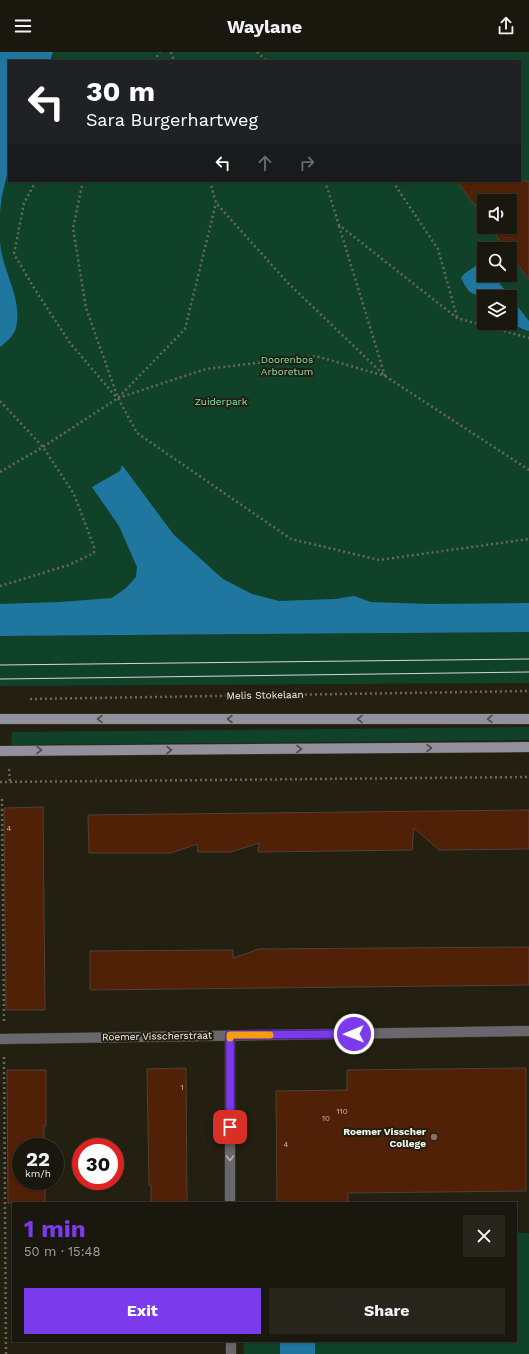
<!DOCTYPE html>
<meta charset="utf-8">
<style>
body{margin:0;font-family:"Work Sans",sans-serif;background:#27251c;color:#f1f3f6;height:100vh;display:flex;flex-direction:column;font-size:15px;white-space:nowrap}
*{box-sizing:border-box;margin:0}
p{font-size:13px;color:#9fa09e}
.icon{flex:none;width:22px;height:22px;fill:none;stroke:currentColor;stroke-width:2;stroke-linecap:round;stroke-linejoin:round}
.map{position:relative;flex:1;overflow:hidden}
.side{position:absolute;left:12px;top:1150px;width:505px;height:140px;display:flex;flex-direction:column;background:#1a180e;border-radius:0px;box-shadow:0 1px 3px #0004,0 0 0 1px #38372e}
.side>*{flex:none}
.guide{position:absolute;left:8px;top:8px;width:513px;height:122px;border-radius:0px;box-shadow:0 1px 3px #0004,0 0 0 1px #38372e;background:#202124;color:#fff;overflow:hidden}
.tools{position:absolute;left:477px;top:142px;display:grid;gap:8px}
.tools a{display:grid;place-items:center;width:40px;height:40px;border-radius:0px;background:#1a180e;box-shadow:0 1px 3px #0004,0 0 0 1px #38372e;font-size:20px}
.speed{position:absolute;left:12px;top:1086px;display:flex;gap:8px;font-size:20px;font-weight:700;text-align:center}
.speed>*{display:grid;place-content:center;width:52px;height:52px;border-radius:50%;background:#1a180e;box-shadow:0 1px 3px #0004,0 0 0 1px #38372e;line-height:1}
.speed small{font-size:10px;font-weight:400}
.speed .limit{border:6px solid #d22;background:#fff;color:#111}
.pin{position:absolute;display:grid;place-items:center;width:34px;height:34px;color:#fff;margin:-17px;border-radius:8px;box-shadow:0 2px 6px #0006}
.me{position:absolute;width:44px;margin:-22px;rotate:269deg;stroke-linejoin:round;filter:drop-shadow(0 0 3px #0008)}
.turn{display:flex;align-items:center;gap:14px;height:84px;padding:0 12px;font-size:18px}
.turn .icon{width:52px;height:52px;stroke-width:2.5}
.turn b{display:block;font-size:28px;line-height:34px}
.lanes{display:flex;align-items:center;height:38px;padding:0 12px;background:#0003;justify-content:center;gap:20px;direction:ltr}
.lanes .off{opacity:.35}
.round{display:grid;place-items:center;flex:none;width:42px;height:42px;border-radius:0px;background:#27251c}
.overview{display:flex;align-items:center;justify-content:space-between;height:68px;padding:0 12px}
h1{font-size:24px;font-weight:700;line-height:30px;color:#7c3aed}
.action{display:flex;gap:8px;margin-top:auto;padding:8px 12px}
.action a{flex:1;height:46px;border-radius:0px;background:#7c3aed;color:#fff;font-size:16px;font-weight:700;line-height:46px;text-align:center}
.action a+a{background:#27251c;color:#f1f3f6}
header{display:flex;justify-content:space-between;align-items:center;height:52px;padding:0 12px;background:#1a180e;font-size:18px;font-weight:700}
.map>svg:first-child{display:block}
</style>
<header><svg class="icon" aria-label="menu" viewBox="0 0 24 24"><path d="M4 6h16M4 12h16M4 18h16"/></svg>Waylane<svg class="icon" aria-label="share" viewBox="0 0 24 24"><path d="M12 15V3M7 8l5-5 5 5M5 13v7h14v-7"/></svg></header>
<div class="map">
<svg width="529" height="1302" viewBox="0 0 529 1302">
<rect width="100%" height="100%" fill="#232012"/>
<path fill="#104229" fill-rule="evenodd" d="M 0,0 L 529,0 L 529,567 L 0,572 ZM 9,9 L 520,9 L 520,129 L 9,129 ZM 484,149 L 510,149 L 510,175 L 484,175 ZM 484,197 L 510,197 L 510,223 L 484,223 ZM 484,245 L 510,245 L 510,271 L 484,271 Z
M 529,580 L 529,631 L 0,634 L 0,584 Z
M 529,675 L 529,688 L 11,693 L 12,680 Z
M 516,1181 L 529,1181 L 529,1302 L 315,1302 L 315,1289 L 516,1289 Z
M 243,1289 L 280,1289 L 280,1302 L 244,1302 Z"/>
<path fill="#1f779f" d="M 0,0 L 53,0 L 50,9 L 9,9 L 9,115 L 2,143 L 0,160 Z
M 0,190 C 2,219 23,246 16,276 C 14,283 6,291 0,295 Z
M 477,213 L 484,214 L 484,223 L 493,223 L 529,269 L 529,279 C 508,273 510,264 510,245 C 501,245 481,246 472,241 C 467,239 464,231 461,226 L 464,222 Z
M 122,413 L 174,483 L 223,527 L 252,542 L 279,549 L 335,547 L 354,544 L 371,550 L 429,552 L 529,551 L 529,580 L 0,584 L 0,552 L 60,550 L 112,546 L 126,536 L 136,525 L 137,515 L 119,474 L 92,435 L 120,419 Z
M 280,1289 L 315,1289 L 315,1302 L 280,1302 Z"/>
<path fill="#502007" stroke="#504039" d="M 457,129 L 529,129 L 529,228 L 510,202 L 510,197 L 506,197 L 490,175 L 510,175 L 510,149 L 484,149 L 484,166 Z
M 43,755 L 45,958 L 6,958 L 4,756 Z
M 529,758 L 529,797 L 439,798 L 414,776 L 412,798 L 258,800 L 259,791 L 231,800 L 198,800 L 197,792 L 171,801 L 89,801 L 88,763 Z
M 529,895 L 529,933 L 90,938 L 90,899 L 233,898 L 233,906 L 259,897 Z
M 186,1016 L 187,1151 L 151,1151 L 151,1133 L 149,1133 L 147,1017 Z
M 526,1016 L 526,1139 L 348,1141 L 348,1151 L 277,1151 L 276,1039 L 347,1038 L 347,1018 Z
M 7,1018 L 46,1018 L 46,1074 L 44,1074 L 44,1095 L 21,1095 L 21,1129 L 45,1129 L 45,1151 L 8,1151 Z"/>
<g fill="none" stroke-linecap="round" stroke-linejoin="round">
<g stroke="#413e30" stroke-width="11">
<path id="street" d="M 230,983 L 230,1151
M 0,987 L 529,979
M 231,1289 L 231,1302"/>
</g>
<g stroke="#413e30" stroke-width="11">
<path id="secondary" d="M 0,667 L 529,667
M 0,699 L 529,695"/>
</g>
<path stroke="#6a675b" stroke-width="2.5" stroke-dasharray="2 3" stroke-linecap="butt" d="M 171,0 L 174,9
M 257,0 L 267,9
M 154,9 L 160,0
M 36,129 L 24,151 L 14,202 L 34,236 L 70,291 L 116,345
M 83,129 L 73,176 L 86,256 L 118,346 L 137,381 L 291,487 L 379,508 L 529,487
M 210,129 L 216,151 L 288,231 L 385,324 L 529,418
M 325,129 L 339,173 L 457,266 L 529,286
M 396,129 L 395,133 L 438,197 L 457,265
M 339,174 L 385,324
M 118,346 L 206,317 L 316,304 L 385,324
M 0,349 L 43,395 L 74,442 L 94,495 L 94,501 L 69,513 L 0,534
M 0,420 L 43,395 L 118,346 L 185,277 L 216,151
M 30,647 L 529,639
M 9,717 L 10,730
M 0,730 L 529,725
M 2,747 L 4,970
M 4,1005 L 6,1302"/>
<use href="#street" stroke="#69676e" stroke-width="10"/>
<use href="#secondary" stroke="#92909c" stroke-width="10"/>
<path stroke="#d9d7cd" stroke-width="1" d="M 0,613 L 529,607
M 0,627 L 529,620"/>
</g>
<defs><path id="oneway-chevron" d="M-2-3.5L2.5 0L-2 3.5" fill="none" stroke-width="1.6" stroke-linecap="round" stroke-linejoin="round"/></defs>
<g stroke="#4f4d49">
<use href="#oneway-chevron" transform="translate(100 667) rotate(-180)"/>
<use href="#oneway-chevron" transform="translate(230 667) rotate(-180)"/>
<use href="#oneway-chevron" transform="translate(360 667) rotate(-180)"/>
<use href="#oneway-chevron" transform="translate(490 667) rotate(-180)"/>
<use href="#oneway-chevron" transform="translate(429 696)"/>
<use href="#oneway-chevron" transform="translate(299 697)"/>
<use href="#oneway-chevron" transform="translate(39 698)"/>
<use href="#oneway-chevron" transform="translate(169 698)"/>
</g>
<use stroke="#b7b5b3" href="#oneway-chevron" transform="translate(230 1106) rotate(90)"/>
<g fill="none" stroke-linecap="round" stroke-linejoin="round">
<g stroke="#51269a" stroke-width="10">
<path id="route" d="M 230,1075 L 230,983 L 354,982"/>
</g>
<use href="#route" stroke="#7c3aed" stroke-width="7"/>
<path stroke="#f59e0b" stroke-width="7" d="M 230,986 L 230,983 L 270,983"/>
</g>
<circle fill="#8d6e63" stroke="#232012" stroke-width="1.5" cx="434" cy="1085" r="4"/>
<g text-anchor="middle" dominant-baseline="central" stroke-width="4" stroke-linejoin="round" paint-order="stroke">
<g font-size="8" fill="#ccbfb2">
<text x="9" y="776">4</text>
<text x="182" y="1035">1</text>
<text x="342" y="1059">110</text>
<text x="326" y="1066">10</text>
<text x="286" y="1092">4</text>
</g>
<g font-size="10" fill="#7ce6ab" stroke="#232012">
<text x="287" y="307">Doorenbos<tspan x="287" dy="12">Arboretum</tspan></text>
<text x="221" y="349">Zuiderpark</text>
</g>
<g font-size="10" fill="#f6f4eb" stroke="#232012">
<text transform="translate(265 643) rotate(-1)">Melis Stokelaan</text>
<text transform="translate(157 984) rotate(-1)">Roemer Visscherstraat</text>
</g>
<g font-size="10" font-weight="bold" fill="#f6f4eb" stroke="#232012" text-anchor="end">
<text x="426" y="1079">Roemer Visscher<tspan x="426" dy="12">College</tspan></text>
</g>
</g>
</svg>
<div class="tools">
<a><svg class="icon" aria-label="sound" viewBox="0 0 24 24"><path d="M4 9h4l5-4v14l-5-4H4zM17 9q2 3 0 6"/></svg></a>
<a><svg class="icon" aria-label="search" viewBox="0 0 24 24"><circle cx="10" cy="10" r="6"/><path d="M15 15l6 6"/></svg></a>
<a><svg class="icon" aria-label="layers" viewBox="0 0 24 24"><path d="M12 4l9 5-9 5-9-5zM3 14l9 5 9-5"/></svg></a>
</div>
<div class="speed"><div>22<small>km/h</small></div><div class="limit">30</div></div>
<div class="pin" style="left:230px;top:1075px;background:#d93025"><svg class="icon" aria-label="arrive" viewBox="0 0 24 24"><path d="M6 21V4h12l-3 4 3 4H6"/></svg></div>
<svg class="me" style="left:354px;top:982px" viewBox="-20 -20 40 40"><circle r="17" fill="#7c3aed" stroke="#fff" stroke-width="3"/><path d="M0-11L8 9 0 5-8 9z" fill="#fff"/></svg>
<div class="guide">
<div class="turn"><svg class="icon" aria-label="left" viewBox="0 0 24 24"><path d="M17 20v-9H6M10 6l-5 5 5 5"/></svg><div><b>30 m</b>Sara Burgerhartweg</div></div>
<div class="lanes"><svg class="icon" aria-label="left" viewBox="0 0 24 24"><path d="M17 20v-9H6M10 6l-5 5 5 5"/></svg><svg class="icon off" aria-label="ahead" viewBox="0 0 24 24"><path d="M12 20V5M6 11l6-6 6 6"/></svg><svg class="icon off" aria-label="right" viewBox="0 0 24 24"><path d="M7 20v-9h11M14 6l5 5-5 5"/></svg></div>
</div>
<section class="side">
<div class="overview"><div><h1>1 min</h1><p>50 m · 15:48</p></div><a class="round"><svg class="icon" aria-label="close" viewBox="0 0 24 24"><path d="M6 6l12 12M18 6L6 18"/></svg></a></div>
<div class="action"><a>Exit</a><a>Share</a></div>
</section>
</div>
